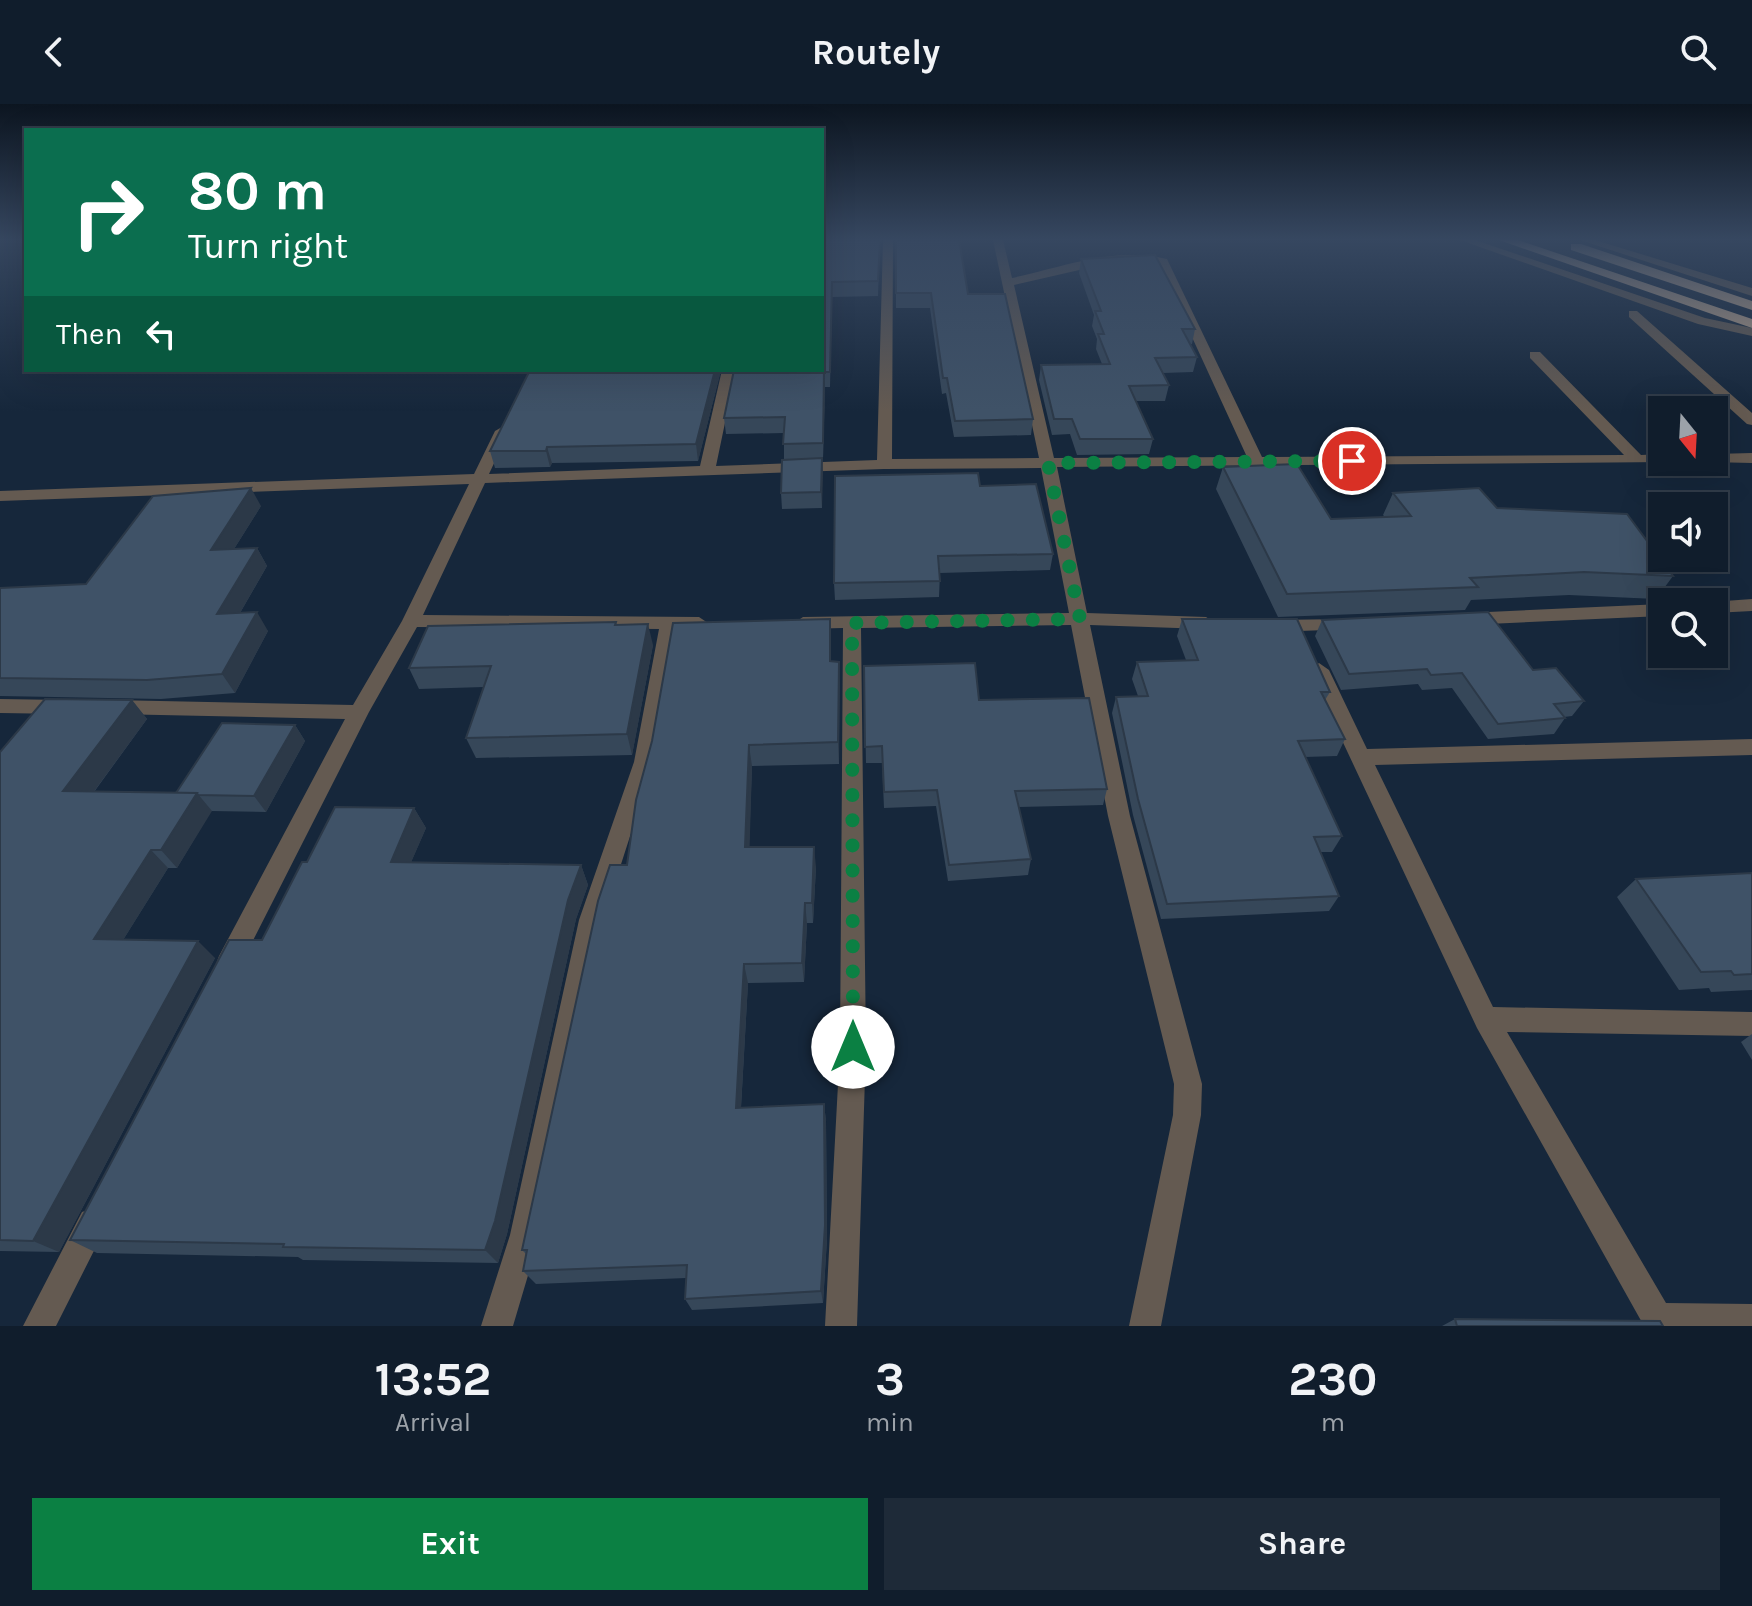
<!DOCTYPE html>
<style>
body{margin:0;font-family:Karla,sans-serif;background:#1e2a38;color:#f1f3f6;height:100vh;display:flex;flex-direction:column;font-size:30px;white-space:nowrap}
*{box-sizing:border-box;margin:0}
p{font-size:26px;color:#9ca2a9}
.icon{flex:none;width:44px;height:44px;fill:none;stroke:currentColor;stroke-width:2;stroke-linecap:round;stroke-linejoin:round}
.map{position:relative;height:1222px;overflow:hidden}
.side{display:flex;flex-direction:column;background:#101d2c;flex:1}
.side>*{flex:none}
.hud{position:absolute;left:24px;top:24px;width:800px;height:244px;border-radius:0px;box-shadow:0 8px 32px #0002,0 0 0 2px #303b48;background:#0b6e4f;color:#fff;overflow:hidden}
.needle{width:52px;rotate:162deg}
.tools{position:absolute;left:1648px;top:292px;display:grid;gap:16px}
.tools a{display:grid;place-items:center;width:80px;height:80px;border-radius:0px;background:#101d2c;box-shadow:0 8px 32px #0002,0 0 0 2px #303b48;font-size:40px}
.pin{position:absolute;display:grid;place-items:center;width:68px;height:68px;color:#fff;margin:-34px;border:4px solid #fff;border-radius:50%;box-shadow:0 2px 8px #0007}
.me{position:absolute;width:88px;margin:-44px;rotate:0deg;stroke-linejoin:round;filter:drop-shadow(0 0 6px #0008)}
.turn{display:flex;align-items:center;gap:28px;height:168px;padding:0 32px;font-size:36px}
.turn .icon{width:104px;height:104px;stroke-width:2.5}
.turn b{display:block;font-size:56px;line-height:68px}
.then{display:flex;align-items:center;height:76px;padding:0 32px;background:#0003;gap:16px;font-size:30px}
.eta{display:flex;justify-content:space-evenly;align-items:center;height:136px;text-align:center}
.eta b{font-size:48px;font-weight:700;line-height:56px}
.action{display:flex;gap:16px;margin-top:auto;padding:16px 32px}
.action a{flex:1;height:92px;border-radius:0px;background:#0b8043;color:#fff;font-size:32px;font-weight:700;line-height:92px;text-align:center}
.action a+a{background:#1e2a38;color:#f1f3f6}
header{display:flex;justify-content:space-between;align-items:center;height:104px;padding:0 32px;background:#101d2c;font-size:36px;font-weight:700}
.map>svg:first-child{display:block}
</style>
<header><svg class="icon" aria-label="back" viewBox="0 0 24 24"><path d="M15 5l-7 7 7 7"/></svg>Routely<svg class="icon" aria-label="search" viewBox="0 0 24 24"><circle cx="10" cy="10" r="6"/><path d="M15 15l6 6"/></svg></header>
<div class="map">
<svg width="1752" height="1222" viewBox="0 0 1752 1222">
<rect width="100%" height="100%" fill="#16273b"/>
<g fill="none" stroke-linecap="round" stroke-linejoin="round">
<path fill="#645a51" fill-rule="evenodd" d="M 883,136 L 893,136 L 892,355 L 1039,354 L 993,136 L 1003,136 L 1012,174 C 1062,163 1116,142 1167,155 L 1262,353 L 1624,351 L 1530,254 L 1530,248 L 1540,248 L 1641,351 L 1662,350 L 1662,358 L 1667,358 L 1057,363 L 1087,509 L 1206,513 L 1215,519 L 1206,525 L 1090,521 L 1130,712 L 1202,980 L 1201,1011 L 1161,1222 L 1129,1222 L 1173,1011 L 1174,980 L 1108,712 L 1071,521 L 861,524 L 866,943 L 857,1222 L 825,1222 L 840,943 L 843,524 L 803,525 L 794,519 L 803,513 L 1069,509 L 1041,364 L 884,365 L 485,379 L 423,511 L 699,513 L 708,519 L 699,525 L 677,525 L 654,658 L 603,816 L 540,1131 L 513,1222 L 481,1222 L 510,1131 L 579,816 L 634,658 L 659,525 L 417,523 L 369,608 L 237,868 L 228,871 L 219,868 L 216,860 L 219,852 L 345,615 L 112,610 L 105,608 L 102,603 L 105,598 L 112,596 L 353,601 L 402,517 L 469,380 L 0,397 L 0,387 L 474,370 L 495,327 L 502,323 L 509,327 L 489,370 L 700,362 L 722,266 L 736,266 L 716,362 L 877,356 ZM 1131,157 L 1158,159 L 1247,353 L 1054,354 L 1014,181 L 1088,164 Z
M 1460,136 L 1475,136 L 1705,214 L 1752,224 L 1752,232 L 1698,220 Z
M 1580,136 L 1595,136 L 1752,184 L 1752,192 Z
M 1629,207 L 1637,207 L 1752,309 L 1752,321 L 1747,320 L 1629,213 Z
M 1752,349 L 1752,359 L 1709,358 L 1714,358 L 1714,350 Z
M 1752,495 L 1752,507 L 1714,509 L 1714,498 L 1711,498 Z
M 1662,500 L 1662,512 L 1466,521 L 1457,515 L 1466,509 Z
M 1346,515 L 1355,521 L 1352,525 L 1274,528 L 1265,522 L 1274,516 Z
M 1319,559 L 1329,566 L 1367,645 L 1752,635 L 1752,651 L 1375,661 L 1493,903 L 1752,908 L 1752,932 L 1507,928 L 1666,1199 L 1752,1200 L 1752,1222 L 1644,1222 L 1477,924 L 1309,566 Z
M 0,595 L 64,596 L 71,598 L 74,603 L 71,608 L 64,610 L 0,609 Z
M 93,1104 L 104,1108 L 108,1119 L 56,1222 L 23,1222 L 82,1108 Z"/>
<path fill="#b9a18a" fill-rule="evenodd" d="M 1499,136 L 1518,136 L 1752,215 L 1752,224 Z
M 1571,140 L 1581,140 L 1752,197 L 1752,206 L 1571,146 Z"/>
</g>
<path fill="#364759" d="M 822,136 L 880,136 L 878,192 L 832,193 L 830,283 L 825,283 L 823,355 L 822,355 L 822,404 L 782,405 L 781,389 L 784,356 L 784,329 L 726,330 L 724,314 L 822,266 Z
M 894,136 L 959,136 L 968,190 L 1033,315 L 1031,331 L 954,333 L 946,289 L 942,290 L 930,204 L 896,204 L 896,136 Z
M 1081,155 L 1195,225 L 1192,240 L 1190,240 L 1197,253 L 1193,268 L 1163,269 L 1169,281 L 1165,297 L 1136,297 L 1153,335 L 1149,350 L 1077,351 L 1070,330 L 1052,331 L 1039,276 L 1041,261 L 1102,260 L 1096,245 L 1097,235 L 1092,222 L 1094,211 L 1079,169 Z
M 530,266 L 721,266 L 698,357 L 552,359 L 550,363 L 495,364 L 490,347 Z
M 1223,363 L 1331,415 L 1385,413 L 1383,411 L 1393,389 L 1497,404 L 1673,472 L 1656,495 L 1569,491 L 1471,496 L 1465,506 L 1278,513 L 1216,385 Z
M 980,382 L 1053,450 L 1050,466 L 940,469 L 939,493 L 835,496 L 834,479 Z
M 261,402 L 234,445 L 257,444 L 267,462 L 240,509 L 268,527 L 235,589 L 161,595 L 0,592 L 0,484 L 86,480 Z
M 830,515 L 831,557 L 839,558 L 839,660 L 752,662 L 749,743 L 816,763 L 813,819 L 807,819 L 804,878 L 748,879 L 741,1004 L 824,1000 L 826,1017 L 827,1135 L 823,1199 L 692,1206 L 685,1195 L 686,1174 L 536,1180 L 523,1167 L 526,1150 L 522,1146 L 627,761 Z
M 1182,515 L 1330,588 L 1325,596 L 1345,635 L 1337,652 L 1305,653 L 1342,732 L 1332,748 L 1320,748 L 1339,792 L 1329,807 L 1161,815 L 1133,711 L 1112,609 L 1116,593 L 1138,592 L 1132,575 L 1137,558 L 1186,556 L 1177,532 Z
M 1322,516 L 1584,597 L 1572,612 L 1564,613 L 1565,614 L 1554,630 L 1488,635 L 1452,584 L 1422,586 L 1418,580 L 1341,586 L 1315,532 Z
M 616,518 L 617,521 L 653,541 L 632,651 L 476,654 L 466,634 L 484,583 L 419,585 L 409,564 Z
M 864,562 L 979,596 L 1107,685 L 1103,701 L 1019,703 L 1031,755 L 1028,771 L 948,777 L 936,702 L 884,704 L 882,659 L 866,659 Z
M 132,596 L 147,615 L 94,688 L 176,689 L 295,621 L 305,637 L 266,708 L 211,707 L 177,764 L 168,764 L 123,836 L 215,854 L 59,1148 L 0,1147 L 0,648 Z
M 414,704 L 426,724 L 411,758 L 581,761 L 588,781 L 576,815 L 507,1130 L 498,1159 L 303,1156 L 298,1153 L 97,1149 L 70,1136 L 262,836 L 307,758 Z
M 1752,769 L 1752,886 L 1711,888 L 1709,884 L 1679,886 L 1617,793 L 1636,775 Z
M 1752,930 L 1752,956 L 1741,938 Z
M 1455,1215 L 1663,1222 L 1442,1222 Z"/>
<path fill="#2c3948" d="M 715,266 L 721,266 L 698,357 L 696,340 Z
M 824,268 L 825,283 L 823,355 L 823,339 Z
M 547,343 L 552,359 L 550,363 L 546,347 Z
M 822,354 L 823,370 L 822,404 L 821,388 Z
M 251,384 L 261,402 L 222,464 L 211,446 Z
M 257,444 L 267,462 L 229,528 L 217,510 Z
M 257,508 L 268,527 L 235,589 L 222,570 Z
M 648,520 L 653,541 L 632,651 L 627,630 Z
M 839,558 L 840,579 L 839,660 L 838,638 Z
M 132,596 L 147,615 L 81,705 L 63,687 Z
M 295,621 L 305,637 L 266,708 L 254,692 Z
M 749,641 L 752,662 L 749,763 L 745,743 Z
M 197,689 L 212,707 L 177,764 L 161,746 Z
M 414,704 L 426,724 L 403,777 L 391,758 Z
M 814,743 L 816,763 L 813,819 L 812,799 Z
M 151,746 L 168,764 L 113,852 L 94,835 Z
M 581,761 L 588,781 L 576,815 L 507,1130 L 498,1159 L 485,1146 L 568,796 Z
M 805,799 L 807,819 L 804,878 L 802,859 Z
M 198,837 L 215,854 L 59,1148 L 33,1137 Z
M 744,860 L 748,879 L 740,1020 L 736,1004 Z
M 824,1000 L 826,1017 L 827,1135 L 823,1199 L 821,1187 Z"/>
<path fill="#3f5267" stroke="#2c3948" stroke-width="2" d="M 822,136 L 880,136 L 878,177 L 832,178 L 830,268 L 824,268 L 823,339 L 783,340 L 785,313 L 724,314 L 734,266 L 822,266 Z
M 896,136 L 959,136 L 968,190 L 1005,190 L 1033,315 L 955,317 L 947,274 L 943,274 L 931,189 L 896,189 Z
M 1155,151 L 1195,225 L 1182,225 L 1197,253 L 1155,254 L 1169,281 L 1129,282 L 1153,335 L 1080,335 L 1072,315 L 1054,315 L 1041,261 L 1110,260 L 1098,230 L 1104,230 L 1095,207 L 1101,207 L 1081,155 Z
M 530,266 L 715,266 L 696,340 L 547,343 L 546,347 L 490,347 Z
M 822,354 L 821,388 L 781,389 L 782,356 Z
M 1297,360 L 1331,415 L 1411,412 L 1393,389 L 1479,384 L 1497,404 L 1627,410 L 1673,472 L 1584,468 L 1470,474 L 1478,483 L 1287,490 L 1223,363 Z
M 978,369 L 980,382 L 1036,380 L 1053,450 L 938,452 L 940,477 L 834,479 L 835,372 Z
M 251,384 L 211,446 L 257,444 L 217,510 L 257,508 L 222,570 L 147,576 L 0,574 L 0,484 L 86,480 L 153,392 Z
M 1488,508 L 1533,566 L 1556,564 L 1584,597 L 1554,600 L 1565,614 L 1498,620 L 1462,569 L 1431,571 L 1427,565 L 1349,570 L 1322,516 Z
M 830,515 L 830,557 L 839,558 L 838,638 L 749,641 L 745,743 L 814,743 L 812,799 L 805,799 L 802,859 L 744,860 L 736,1004 L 824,1000 L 825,1121 L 821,1187 L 685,1195 L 687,1161 L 523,1167 L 527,1146 L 522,1146 L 598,797 L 610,761 L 627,761 L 636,696 L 652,637 L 673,519 Z
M 1182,515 L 1297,515 L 1330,588 L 1321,588 L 1345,635 L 1298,637 L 1342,732 L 1314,733 L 1339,792 L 1167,800 L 1138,695 L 1116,593 L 1148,592 L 1137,558 L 1198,556 Z
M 616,518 L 615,521 L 648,520 L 627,630 L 466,634 L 491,562 L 409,564 L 428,522 Z
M 975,559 L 979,596 L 1089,594 L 1107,685 L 1015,687 L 1031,755 L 949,761 L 937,686 L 884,688 L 882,642 L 865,643 L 864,562 Z
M 45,595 L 132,596 L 63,687 L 197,689 L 161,746 L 151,746 L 94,835 L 198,837 L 33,1137 L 0,1136 L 0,648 Z
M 222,619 L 295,621 L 254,692 L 198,691 L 197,689 L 176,689 Z
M 335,703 L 414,704 L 391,758 L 581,761 L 568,796 L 495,1117 L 485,1146 L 283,1143 L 284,1140 L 70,1136 L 229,836 L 262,836 L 302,758 L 307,758 Z
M 1752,769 L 1752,870 L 1734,871 L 1731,867 L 1701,868 L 1636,775 Z
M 1455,1215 L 1660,1217 L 1663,1222 L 1457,1222 Z"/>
<linearGradient id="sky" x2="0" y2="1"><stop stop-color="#0c1520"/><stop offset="0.44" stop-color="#364760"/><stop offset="1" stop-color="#364760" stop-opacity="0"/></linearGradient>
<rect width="1752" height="307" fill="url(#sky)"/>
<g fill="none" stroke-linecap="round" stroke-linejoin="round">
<path stroke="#0b8043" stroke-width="14" stroke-dasharray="0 25.2" d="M 853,943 L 852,519 L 1080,515 L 1048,359 L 1352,357"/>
</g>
</svg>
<div class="tools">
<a><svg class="needle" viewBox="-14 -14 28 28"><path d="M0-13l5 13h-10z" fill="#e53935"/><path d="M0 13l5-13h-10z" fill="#9ca2a9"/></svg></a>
<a><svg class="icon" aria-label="sound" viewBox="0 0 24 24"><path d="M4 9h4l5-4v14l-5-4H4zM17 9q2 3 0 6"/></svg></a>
<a><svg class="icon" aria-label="search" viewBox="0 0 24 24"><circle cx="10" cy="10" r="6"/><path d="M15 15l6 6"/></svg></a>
</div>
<div class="pin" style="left:1352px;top:357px;background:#d93025"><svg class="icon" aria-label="arrive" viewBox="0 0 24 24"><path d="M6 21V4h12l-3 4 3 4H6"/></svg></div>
<svg class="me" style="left:853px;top:943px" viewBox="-20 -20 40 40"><circle r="19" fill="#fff"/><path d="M0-13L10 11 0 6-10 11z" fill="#0b8043"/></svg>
<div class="hud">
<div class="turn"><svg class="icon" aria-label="right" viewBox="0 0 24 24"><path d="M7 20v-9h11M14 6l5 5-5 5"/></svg><div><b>80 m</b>Turn right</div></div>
<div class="then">Then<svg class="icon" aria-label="left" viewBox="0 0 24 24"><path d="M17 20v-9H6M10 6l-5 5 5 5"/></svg></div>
</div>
</div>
<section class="side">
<div class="eta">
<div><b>13:52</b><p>Arrival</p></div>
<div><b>3</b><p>min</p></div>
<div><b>230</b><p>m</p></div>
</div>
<div class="action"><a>Exit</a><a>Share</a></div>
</section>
